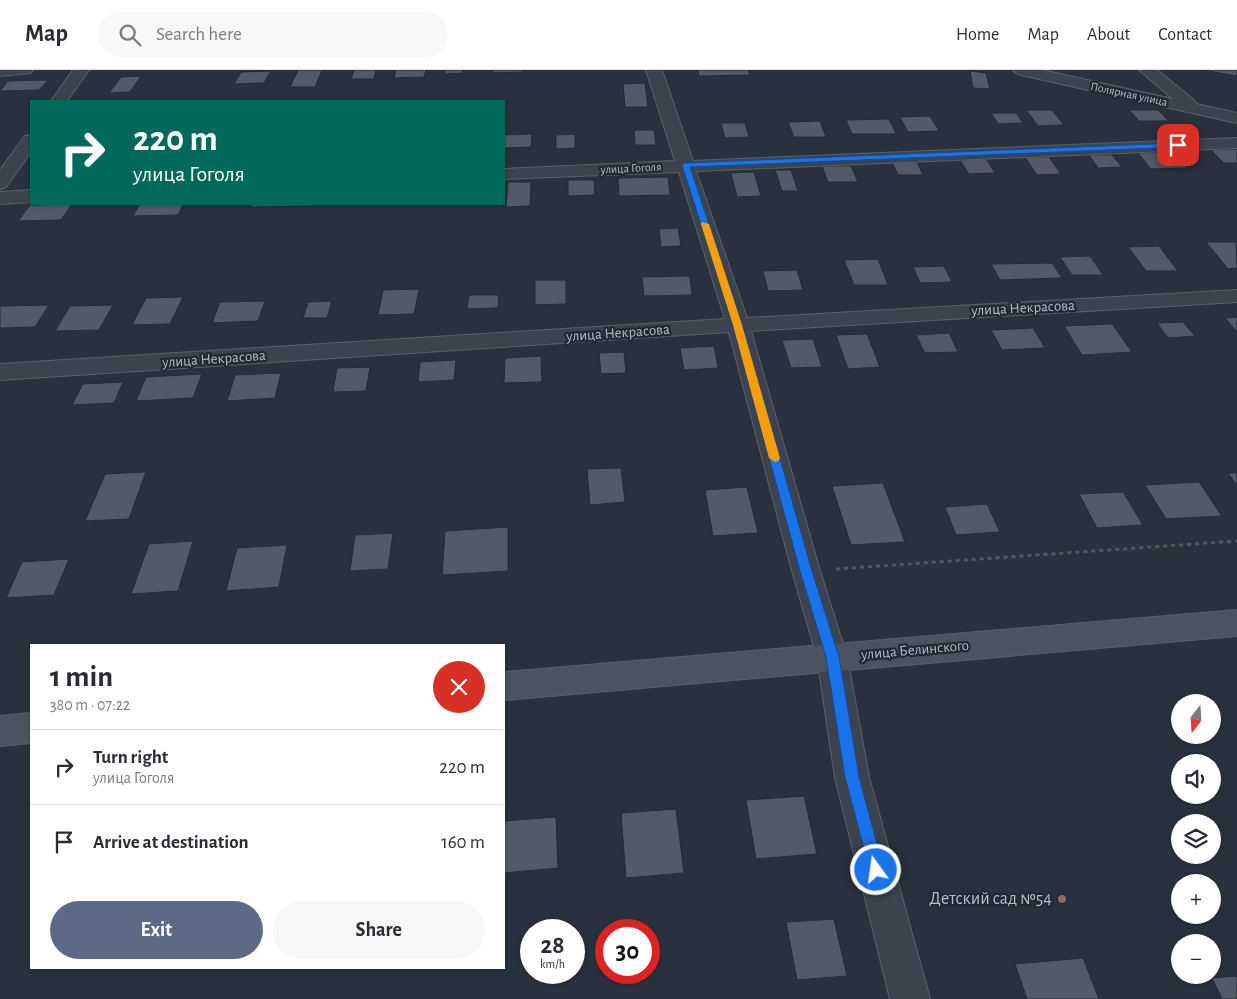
<!DOCTYPE html>
<meta charset="utf-8">
<style>
body{margin:0;font-family:"Alegreya Sans",sans-serif;background:#f7f7f7;color:#2b2b33;height:100vh;display:flex;flex-direction:column;font-size:19px;white-space:nowrap}
*{box-sizing:border-box;margin:0}
p{font-size:16px;color:#7c7c81}
.icon{flex:none;width:28px;height:28px;fill:none;stroke:currentColor;stroke-width:2;stroke-linecap:round;stroke-linejoin:round}
.map{position:relative;flex:1;overflow:hidden}
.sheet{position:absolute;left:30px;top:574px;width:475px;height:325px;display:flex;flex-direction:column;background:#fff;border-radius:0px;box-shadow:0 1px 4px #0004}
.sheet>*{flex:none}
.hud{position:absolute;left:30px;top:30px;width:475px;height:105px;border-radius:0px;box-shadow:0 1px 4px #0004;background:#00695c;color:#fff;overflow:hidden}
.needle{width:32px;rotate:197deg}
.fabs{position:absolute;left:1171px;top:624px;display:grid;gap:10px}
.fabs a{display:grid;place-items:center;width:50px;height:50px;border-radius:50%;background:#fff;box-shadow:0 1px 4px #0004;font-size:25px}
.speed{position:absolute;left:520px;top:849px;display:flex;gap:10px;font-size:25px;font-weight:700;text-align:center}
.speed>*{display:grid;place-content:center;width:65px;height:65px;border-radius:50%;background:#fff;box-shadow:0 1px 4px #0004;line-height:1}
.speed small{font-size:12px;font-weight:400}
.speed .limit{border:8px solid #d22;background:#fff;color:#111}
.pin{position:absolute;display:grid;place-items:center;width:42px;height:42px;color:#fff;margin:-21px;border-radius:10px;box-shadow:0 2px 8px #0006}
.me{position:absolute;width:55px;margin:-28px;rotate:346deg;stroke-linejoin:round;filter:drop-shadow(0 0 4px #0008)}
.turn{display:flex;align-items:center;gap:18px;height:105px;padding:0 20px;font-size:22px}
.turn .icon{width:65px;height:65px;stroke-width:2.5}
.turn b{display:block;font-size:35px;line-height:42px}
.round{display:grid;place-items:center;flex:none;width:52px;height:52px;border-radius:26px;background:#f7f7f7}
.head{display:flex;align-items:center;justify-content:space-between;height:85px;padding:0 20px}
h1{font-size:30px;font-weight:600;line-height:38px}
.action{display:flex;gap:10px;margin-top:auto;padding:10px 20px}
.action a{flex:1;height:58px;border-radius:30px;background:#5c6a86;color:#fff;font-size:20px;font-weight:600;line-height:58px;text-align:center}
.action a+a{background:#f7f7f7;color:#2b2b33}
ul{padding:0;list-style:none}
li{display:flex;align-items:center;gap:15px;height:75px;padding:0 20px;border-top:1px solid #e1e1e2}
li div{flex:1}
li b{display:block;font-size:19px}
li em{font-style:normal}
header{display:flex;align-items:center;gap:30px;box-sizing:border-box;height:70px;padding:0 25px;background:#fff;border-bottom:1px solid #e1e1e2}
header strong{font-size:24px}
nav{display:flex;gap:28px;margin-inline-start:auto;font-size:18px}
.search{width:350px;height:45px;background:#f7f7f7;display:flex;align-items:center;gap:12px;box-sizing:border-box;padding:0 18px;border-radius:28px;color:#7c7c81;font-size:19px}
.map>svg:first-child{display:block}
</style>
<header>
<strong>Map</strong>
<div class="search"><svg class="icon" aria-label="search" viewBox="0 0 24 24"><circle cx="10" cy="10" r="6"/><path d="M15 15l6 6"/></svg>Search here</div>
<nav><a>Home</a><a>Map</a><a>About</a><a>Contact</a></nav>
</header>
<div class="map">
<svg width="1237" height="929" viewBox="0 0 1237 929">
<rect width="100%" height="100%" fill="#28313d"/>
<path fill="#525a68" stroke="#232a35" d="M 298,0 L 322,0 L 315,17 L 290,17 Z
M 354,0 L 376,0 L 374,9 L 351,9 Z
M 396,0 L 426,0 L 424,7 L 394,8 Z
M 445,0 L 463,0 L 462,3 L 445,4 Z
M 493,0 L 524,0 L 523,2 L 493,3 Z
M 698,0 L 748,0 L 750,5 L 699,6 Z
M 1203,0 L 1237,0 L 1237,6 Z
M 271,1 L 264,13 L 234,14 L 241,2 Z
M 970,1 L 986,3 L 990,19 L 973,18 Z
M 141,6 L 130,22 L 109,23 L 121,7 Z
M 48,10 L 39,20 L 0,21 L 8,11 Z
M 645,13 L 648,37 L 625,37 L 623,14 Z
M 1026,40 L 1052,40 L 1064,55 L 1038,56 Z
M 1129,40 L 1158,40 L 1169,51 L 1139,51 Z
M 991,43 L 1016,43 L 1023,53 L 998,54 Z
M 930,46 L 939,61 L 908,62 L 900,47 Z
M 889,49 L 896,64 L 852,64 L 846,50 Z
M 820,51 L 826,67 L 794,67 L 788,52 Z
M 721,53 L 745,53 L 749,67 L 725,68 Z
M 634,60 L 654,60 L 656,75 L 635,75 Z
M 532,64 L 531,77 L 504,78 L 504,65 Z
M 575,64 L 575,78 L 556,79 L 556,65 Z
M 1237,79 L 1237,93 L 1224,93 L 1211,80 Z
M 1173,82 L 1187,98 L 1151,99 L 1138,83 Z
M 1089,85 L 1112,85 L 1122,97 L 1098,98 Z
M 1025,87 L 1049,87 L 1061,104 L 1037,105 Z
M 986,89 L 995,103 L 969,104 L 960,90 Z
M 892,92 L 917,92 L 923,105 L 898,105 Z
M 822,96 L 851,96 L 858,112 L 828,112 Z
M 775,100 L 791,100 L 798,121 L 782,121 Z
M 754,102 L 761,126 L 737,127 L 731,103 Z
M 668,107 L 670,125 L 619,126 L 618,108 Z
M 568,110 L 594,110 L 595,125 L 568,126 Z
M 508,112 L 531,112 L 530,136 L 506,137 Z
M 72,134 L 61,150 L 18,151 L 30,135 Z
M 140,134 L 183,134 L 178,145 L 133,146 Z
M 252,134 L 315,134 L 314,136 L 250,137 Z
M 678,158 L 681,176 L 661,177 L 659,159 Z
M 1206,172 L 1236,172 L 1237,198 L 1228,199 Z
M 1159,176 L 1178,201 L 1146,201 L 1128,177 Z
M 1090,186 L 1103,205 L 1072,205 L 1060,187 Z
M 878,189 L 888,215 L 854,215 L 844,190 Z
M 1052,193 L 1062,208 L 1000,210 L 991,194 Z
M 944,196 L 952,212 L 920,213 L 913,197 Z
M 797,200 L 803,220 L 768,221 L 763,201 Z
M 690,206 L 692,225 L 644,226 L 642,207 Z
M 535,210 L 566,210 L 566,234 L 535,235 Z
M 419,219 L 414,244 L 378,245 L 383,220 Z
M 469,225 L 499,225 L 498,238 L 467,239 Z
M 183,227 L 170,254 L 132,255 L 146,228 Z
M 265,231 L 258,251 L 212,253 L 220,232 Z
M 332,231 L 327,248 L 303,248 L 308,232 Z
M 49,235 L 35,257 L 0,258 L 0,236 Z
M 113,235 L 99,260 L 55,261 L 70,236 Z
M 1237,247 L 1237,261 L 1236,261 L 1225,248 Z
M 1183,252 L 1195,266 L 1168,268 L 1157,253 Z
M 1112,254 L 1132,282 L 1082,285 L 1064,256 Z
M 1033,258 L 1045,278 L 1002,280 L 991,260 Z
M 949,263 L 958,282 L 925,283 L 916,265 Z
M 867,264 L 880,297 L 848,299 L 836,265 Z
M 813,269 L 822,297 L 791,298 L 782,270 Z
M 714,276 L 718,298 L 684,300 L 680,278 Z
M 624,282 L 626,303 L 601,304 L 599,283 Z
M 541,286 L 542,312 L 504,313 L 505,288 Z
M 456,290 L 454,310 L 418,312 L 420,292 Z
M 370,297 L 366,321 L 333,322 L 337,298 Z
M 281,303 L 275,328 L 227,331 L 235,305 Z
M 202,304 L 193,328 L 136,331 L 146,307 Z
M 123,312 L 114,333 L 72,335 L 83,314 Z
M 621,398 L 625,432 L 590,435 L 587,399 Z
M 146,402 L 129,449 L 85,451 L 105,404 Z
M 1228,403 L 1237,403 L 1237,416 Z
M 1199,412 L 1222,446 L 1166,449 L 1145,415 Z
M 883,413 L 905,472 L 851,475 L 832,416 Z
M 747,417 L 758,463 L 713,466 L 705,420 Z
M 1123,422 L 1143,455 L 1097,458 L 1079,424 Z
M 987,434 L 1000,462 L 956,465 L 945,437 Z
M 508,457 L 508,501 L 442,505 L 445,461 Z
M 393,463 L 388,499 L 350,501 L 355,465 Z
M 193,471 L 178,521 L 131,524 L 149,474 Z
M 287,475 L 279,517 L 226,521 L 237,478 Z
M 69,489 L 54,525 L 6,528 L 22,492 Z
M 804,726 L 817,784 L 756,789 L 746,730 Z
M 676,739 L 684,803 L 626,808 L 621,743 Z
M 556,747 L 558,798 L 504,803 L 504,751 Z
M 834,849 L 847,906 L 797,910 L 786,852 Z
M 1083,888 L 1099,929 L 1027,929 L 1015,894 Z
M 1237,906 L 1237,929 L 1222,929 L 1212,908 Z"/>
<g fill="none" stroke-linecap="round" stroke-linejoin="round">
<g stroke="#5a616b" stroke-width="2">
<path id="street" d="M 0,0 L 33,0 L 30,3 L 0,6 Z
M 73,0 L 89,0 L 67,31 L 51,31 Z
M 646,0 L 662,0 L 693,91 L 1237,68 L 1237,78 L 696,101 L 747,248 L 1237,220 L 1237,232 L 751,261 L 820,501 L 847,587 L 869,707 L 930,929 L 890,929 L 835,707 L 817,587 L 792,501 L 729,262 L 0,310 L 0,294 L 725,249 L 679,102 L 504,109 L 504,99 L 675,91 Z
M 1013,0 L 1042,0 L 1173,29 L 1139,0 L 1157,0 L 1194,30 L 1196,34 L 1237,43 L 1237,53 L 1021,5 L 1016,3 Z
M 31,65 L 31,82 L 6,117 L 0,119 L 0,100 L 25,66 Z
M 31,120 L 31,132 L 0,134 L 0,122 Z"/>
</g>
<g stroke="#5a616b" stroke-width="2">
<path id="secondary" d="M 1237,540 L 1237,566 L 504,630 L 504,602 Z
M 31,643 L 31,673 L 0,676 L 0,646 Z"/>
</g>
<path stroke="#4a5b5d" stroke-width="3" stroke-dasharray="4 4" stroke-linecap="butt" d="M 836,499 L 1237,471"/>
<use href="#street" fill="#3c434e" fill-rule="evenodd"/>
<use href="#secondary" fill="#4b5260" fill-rule="evenodd"/>
</g>
<path fill="#1a73e8" stroke="#114b97" d="M 1178,73 L 1180,74 L 1180,77 L 690,97 L 742,255 L 812,501 L 839,587 L 859,707 L 884,800 L 882,805 L 876,807 L 871,805 L 845,707 L 826,587 L 800,501 L 733,255 L 682,95 L 685,93 Z"/>
<path fill="#f59e0b" d="M 702,152 L 709,154 L 742,255 L 780,388 L 778,391 L 775,392 L 769,388 L 733,255 L 701,154 Z"/>
<circle fill="#8d6e63" stroke="#212833" stroke-width="2" cx="1062" cy="829" r="5"/>
<g text-anchor="middle" dominant-baseline="central" stroke-width="4.5" stroke-linejoin="round" paint-order="stroke">
<g font-size="12" fill="#b8bec8" stroke="#212833">
<text transform="translate(1129 24) rotate(12)">Полярная улица</text>
<text transform="translate(631 98) rotate(-3)">улица Гоголя</text>
</g>
<g font-size="15" fill="#b8bec8" stroke="#212833">
<text transform="translate(1023 238) rotate(-3)">улица Некрасова</text>
<text transform="translate(618 263) rotate(-4)">улица Некрасова</text>
<text transform="translate(214 289) rotate(-4)">улица Некрасова</text>
<text transform="translate(915 580) rotate(-5)">улица Белинского</text>
</g>
<g font-size="18" fill="#b8bec8" stroke="#212833" text-anchor="end">
<text x="1052" y="829">Детский сад №54</text>
</g>
</g>
</svg>
<div class="fabs">
<a><svg class="needle" viewBox="-14 -14 28 28"><path d="M0-13l5 13h-10z" fill="#e53935"/><path d="M0 13l5-13h-10z" fill="#7c7c81"/></svg></a>
<a><svg class="icon" aria-label="sound" viewBox="0 0 24 24"><path d="M4 9h4l5-4v14l-5-4H4zM17 9q2 3 0 6"/></svg></a>
<a><svg class="icon" aria-label="layers" viewBox="0 0 24 24"><path d="M12 4l9 5-9 5-9-5zM3 14l9 5 9-5"/></svg></a>
<a>+</a>
<a>−</a>
</div>
<div class="speed"><div>28<small>km/h</small></div><div class="limit">30</div></div>
<div class="pin" style="left:1178px;top:75px;background:#d93025"><svg class="icon" aria-label="arrive" viewBox="0 0 24 24"><path d="M6 21V4h12l-3 4 3 4H6"/></svg></div>
<svg class="me" style="left:876px;top:800px" viewBox="-20 -20 40 40"><circle r="17" fill="#1a73e8" stroke="#fff" stroke-width="3"/><path d="M0-11L8 9 0 5-8 9z" fill="#fff"/></svg>
<div class="hud">
<div class="turn"><svg class="icon" aria-label="right" viewBox="0 0 24 24"><path d="M7 20v-9h11M14 6l5 5-5 5"/></svg><div><b>220 m</b>улица Гоголя</div></div>
</div>
<section class="sheet">
<div class="head"><div><h1>1 min</h1><p>380 m · 07:22</p></div><a class="round" style="background:#d93025;color:#fff"><svg class="icon" aria-label="close" viewBox="0 0 24 24"><path d="M6 6l12 12M18 6L6 18"/></svg></a></div>
<ul>
<li><svg class="icon" aria-label="right" viewBox="0 0 24 24"><path d="M7 20v-9h11M14 6l5 5-5 5"/></svg><div><b>Turn right</b><p>улица Гоголя</p></div><em>220 m</em></li>
<li><svg class="icon" aria-label="arrive" viewBox="0 0 24 24"><path d="M6 21V4h12l-3 4 3 4H6"/></svg><div><b>Arrive at destination</b></div><em>160 m</em></li>
</ul>
<div class="action"><a>Exit</a><a>Share</a></div>
</section>
</div>
